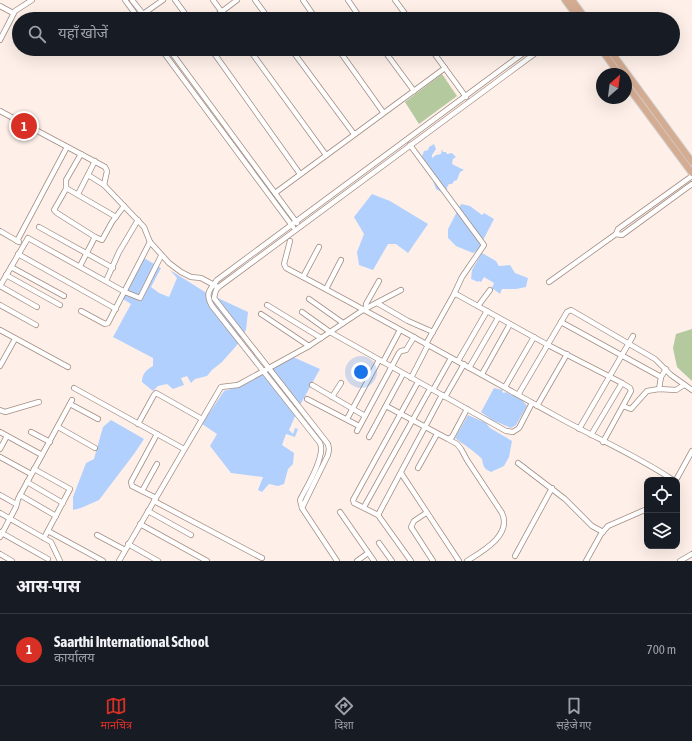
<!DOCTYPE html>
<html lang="hi">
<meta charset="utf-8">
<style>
body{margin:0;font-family:"Asap Condensed","Noto Sans Devanagari",sans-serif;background:#20242c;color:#f1f3f6}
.controls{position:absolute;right:12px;bottom:12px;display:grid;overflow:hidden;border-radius:8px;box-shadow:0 4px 16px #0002}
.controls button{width:36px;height:36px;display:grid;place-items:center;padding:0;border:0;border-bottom:1px solid #363941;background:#171b24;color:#f1f3f6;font:20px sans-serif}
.compass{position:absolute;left:596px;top:68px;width:36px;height:36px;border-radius:50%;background:#171b24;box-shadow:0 4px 16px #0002;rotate:28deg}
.you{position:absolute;left:361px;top:372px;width:14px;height:14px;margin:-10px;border:3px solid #fff;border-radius:50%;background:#1a73e8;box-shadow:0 0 0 6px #1a73e833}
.badge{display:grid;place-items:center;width:26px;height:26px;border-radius:50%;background:#d93025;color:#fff;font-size:13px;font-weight:700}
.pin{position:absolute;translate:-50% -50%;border:2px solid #fff;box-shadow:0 1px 4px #0006}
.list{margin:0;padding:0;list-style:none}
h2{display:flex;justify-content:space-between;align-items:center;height:52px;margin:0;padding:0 16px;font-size:17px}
h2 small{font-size:13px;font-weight:400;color:#9ea1a6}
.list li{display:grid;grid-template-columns:26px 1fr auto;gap:12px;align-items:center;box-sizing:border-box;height:72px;padding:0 16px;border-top:1px solid #363941}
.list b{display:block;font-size:15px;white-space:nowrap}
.list p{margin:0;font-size:13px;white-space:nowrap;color:#9ea1a6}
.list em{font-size:13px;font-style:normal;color:#9ea1a6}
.icon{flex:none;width:22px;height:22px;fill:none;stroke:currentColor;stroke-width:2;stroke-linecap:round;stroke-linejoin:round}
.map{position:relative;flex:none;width:692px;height:561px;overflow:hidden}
.search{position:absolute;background:#171b24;box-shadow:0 4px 16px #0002;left:12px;right:12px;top:12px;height:44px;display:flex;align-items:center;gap:10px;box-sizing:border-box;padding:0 14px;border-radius:22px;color:#9ea1a6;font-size:15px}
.sheet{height:124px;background:#171b24}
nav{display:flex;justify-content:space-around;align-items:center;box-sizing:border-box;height:56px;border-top:1px solid #363941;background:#171b24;font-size:11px;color:#9ea1a6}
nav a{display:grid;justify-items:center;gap:2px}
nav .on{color:#d93025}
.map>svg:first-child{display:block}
.green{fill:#b4c99d}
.water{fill:#b1d0fe}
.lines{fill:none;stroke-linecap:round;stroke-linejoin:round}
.minor-casing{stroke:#a38e83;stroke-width:6}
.major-casing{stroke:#d1d0cf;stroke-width:8}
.minor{stroke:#fff;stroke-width:4.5}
.major{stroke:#d4ac92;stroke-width:6}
</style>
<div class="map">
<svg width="692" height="561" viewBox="0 0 692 561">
<rect width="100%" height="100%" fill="#fef0e9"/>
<!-- green -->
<g class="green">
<polygon points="442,74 457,96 419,124 405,102"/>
<polygon points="692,329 692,381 677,367 673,348 676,334"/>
</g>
<!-- water -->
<g class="water">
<polygon points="434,144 436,149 432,155 432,158 436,155 441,154 442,149 443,152 446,152 447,154 452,153 456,157 453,159 452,164 464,170 460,172 457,180 454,181 452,184 449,184 447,187 447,191 443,193 436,189 431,175 422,156 424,151 428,150 429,147"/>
<polygon points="372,194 390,201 428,224 408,253 396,244 388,244 373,270 359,265 357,252 364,234 354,217"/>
<polygon points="461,204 470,206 482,215 484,213 494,219 478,250 473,253 456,246 448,238 448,229"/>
<polygon points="482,253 496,261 499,266 510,265 515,273 528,278 526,287 516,289 502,289 500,294 492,288 494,283 484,277 481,282 478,281 478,282 471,279 472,270"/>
<path d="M144,258l17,10 -10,19 8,6 10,4 8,-19 -7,-8 35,22 43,20 -2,18 -9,15 -15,17 -10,8 -5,6 -12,3 -4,4 -4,-7 -6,2 3,7 -11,4 -6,-5 -9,2 -5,5 -11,-9c0,-8 4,-12 11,-16v-8l-40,-21 18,-33 -8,-5z"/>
<polygon points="293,357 320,369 300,405 289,430 293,434 295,428 298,429 295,437 286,434 282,445 294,453 293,464 288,469 284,484 278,486 269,484 262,492 258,490 263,477 231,473 210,446 217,434 202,424 224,391 241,386"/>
<polygon points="494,388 503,390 502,392 504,393 506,392 522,400 527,406 516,425 511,428 492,420 481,412"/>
<path d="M468,415l18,8 4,5 22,13 -3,16 -5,9 -13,6c-7,-3 -8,-6 -9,-13 -9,-9 -18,-14 -27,-21z"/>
<polygon points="111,420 144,439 134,454 99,500 81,508 73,510 73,497 86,463 94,459 103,427"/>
</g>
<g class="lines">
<!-- minor casing -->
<g class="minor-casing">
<g id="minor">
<polyline points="125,0 139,19"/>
<polyline points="132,0 147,19"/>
<polyline points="175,0 189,19"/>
<polyline points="213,0 227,19"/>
<polyline points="255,0 269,19"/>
<polyline points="303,0 316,19"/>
<polyline points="348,0 361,19"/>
<polyline points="395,0 409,19"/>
<polyline points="0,6 13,13"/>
<polyline points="143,14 163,0"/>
<polyline points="212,19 237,0"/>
<polyline points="569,19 577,13"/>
<polyline points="0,40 15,11 32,0"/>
<polyline points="161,49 293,227"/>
<polyline points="169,49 297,223"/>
<polyline points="211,49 300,174"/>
<polyline points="249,49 326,155"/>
<polyline points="291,49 354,134"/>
<polyline points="338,49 383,112"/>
<polyline points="383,49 414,91"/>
<polyline points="431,49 466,97"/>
<polyline points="0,111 105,167 107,171 104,185"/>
<polyline points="410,145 484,245 462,277 454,294"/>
<polyline points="81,154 66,180 66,189 54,210 57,213 95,237"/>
<polyline points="88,175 104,185 144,227 150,242 169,263 181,272 191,277 201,278 216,286"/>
<polyline points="66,188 116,217"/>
<polyline points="275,193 445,68"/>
<polyline points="78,194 95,161"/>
<polyline points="39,227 113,268"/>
<polyline points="0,231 19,242"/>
<polyline points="616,234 622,235 692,184"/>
<polyline points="17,241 67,147"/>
<path d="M290,241l-6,23 2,4c91,48 180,98 270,148 39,22 80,39 117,64"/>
<polyline points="18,254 116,309"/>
<polyline points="80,266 95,237 102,240 112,222 124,206"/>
<polyline points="11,267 64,296"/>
<polyline points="6,275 60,305"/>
<polyline points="303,277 319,247"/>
<polyline points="106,281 119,252 138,220"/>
<polyline points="549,282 616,234 618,229 692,176"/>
<polyline points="0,286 28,238 125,292 140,298 161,256"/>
<polyline points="0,286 37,307"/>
<polyline points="326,289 341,260"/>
<polyline points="309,299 343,323"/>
<polyline points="377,303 408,321 433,332"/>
<polyline points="0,305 36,325"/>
<polyline points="267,305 321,338"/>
<polyline points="478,306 490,290"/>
<polyline points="366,309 366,304 379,281"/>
<polyline points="81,311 105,324 108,323 150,242"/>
<polyline points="302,312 330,332 506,431 513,432 519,428 532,403"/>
<polyline points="261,314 309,346"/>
<polyline points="561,322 661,377"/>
<polyline points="0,330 68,367"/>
<polyline points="426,344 453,296 456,294 548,345 622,383 630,388 631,391 603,442"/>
<polyline points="458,361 487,311"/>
<polyline points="383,362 400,330"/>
<polyline points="0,366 15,339"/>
<polyline points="469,368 498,318"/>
<polyline points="482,374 510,324"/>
<polyline points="411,378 428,345"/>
<polyline points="312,385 365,416"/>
<polyline points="505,387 534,337"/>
<polyline points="74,388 184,449"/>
<polyline points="659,389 661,377 666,369"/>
<polyline points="433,390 451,358"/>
<polyline points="518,395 567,312 571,310 655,359 671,375 692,390"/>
<polyline points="332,397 341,383"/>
<polyline points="445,397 464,364"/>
<polyline points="307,399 359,426"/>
<polyline points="70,404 98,419"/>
<polyline points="386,406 448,439 452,437 467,409"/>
<polyline points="537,406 567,354"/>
<polyline points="623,406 631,409 647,391 659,389 676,390 684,385"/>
<polyline points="0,410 5,412 39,402"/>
<polyline points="347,419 379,360"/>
<polyline points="138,424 154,395 156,393 202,419"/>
<polyline points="58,427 95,448"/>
<polyline points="579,429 633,336"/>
<polyline points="357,431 399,353 401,351 406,350 414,337"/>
<polyline points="0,432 42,455"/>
<polyline points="31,432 50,442"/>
<polyline points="591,435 622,383"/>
<polyline points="369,437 403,374"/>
<path d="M448,439l9,5 4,5 6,11 35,53c10,22 -19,38 -35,48"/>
<polyline points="0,449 7,436"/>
<polyline points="0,457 31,474"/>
<polyline points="518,463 565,499 592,526 603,532"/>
<polyline points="418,468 437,434"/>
<polyline points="34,469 70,489 44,538"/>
<polyline points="401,473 459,561"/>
<polyline points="676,480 692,451"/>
<polyline points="27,482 63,503"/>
<polyline points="142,491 157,464"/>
<polyline points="0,495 16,504"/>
<polyline points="20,495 56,516"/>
<polyline points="156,498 132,486 131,482 157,434"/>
<polyline points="154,501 262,558"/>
<polyline points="364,507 430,389"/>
<polyline points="302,508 328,455 329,449 328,444 214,298 216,290 220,286 541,49"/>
<polyline points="148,511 191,535"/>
<polyline points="340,512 374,561"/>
<polyline points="0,513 51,542 60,561"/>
<polyline points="426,513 414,521 411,527 433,561"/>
<polyline points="378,515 442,395"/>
<polyline points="140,524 207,561"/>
<polyline points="48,531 103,561"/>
<polyline points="0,532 48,559"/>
<polyline points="97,535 125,550"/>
<polyline points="0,537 16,507 18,499 72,400"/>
<polyline points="379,543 392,561"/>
<polyline points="128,544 158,561"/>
<polyline points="0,554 12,561"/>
<polyline points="515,556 552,488"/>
<polyline points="119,561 221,387 238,385 309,346 363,310 401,290"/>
<path d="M337,561l-35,-53 -2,-8c6,-12 26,-44 20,-57l-108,-137c-7,-12 -3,-16 5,-26l312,-231"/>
<polyline points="357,561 368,553"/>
<polyline points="411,561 378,515 354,503 353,500 418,382"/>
<polyline points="586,561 601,534 608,526 647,509"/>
<polyline points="680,561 692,554"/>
</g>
</g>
<!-- major casing -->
<g class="major-casing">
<g id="major">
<polyline points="565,0 579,19"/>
<polyline points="572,0 586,19"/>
<polyline points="601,49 619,74"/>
<polyline points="609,49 692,162"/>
<polyline points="626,84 692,173"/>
</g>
</g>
<!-- minor -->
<use href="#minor" class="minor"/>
<!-- major -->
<use href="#major" class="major"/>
</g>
</svg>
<div class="controls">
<button><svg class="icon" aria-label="locate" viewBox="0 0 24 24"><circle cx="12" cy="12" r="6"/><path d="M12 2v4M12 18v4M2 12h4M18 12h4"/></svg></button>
<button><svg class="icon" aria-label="layers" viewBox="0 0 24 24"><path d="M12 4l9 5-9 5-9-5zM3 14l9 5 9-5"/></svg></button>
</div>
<svg class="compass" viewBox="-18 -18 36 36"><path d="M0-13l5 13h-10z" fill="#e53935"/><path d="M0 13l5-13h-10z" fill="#9ea1a6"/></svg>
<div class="you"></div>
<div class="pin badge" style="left:24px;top:126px">1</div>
<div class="search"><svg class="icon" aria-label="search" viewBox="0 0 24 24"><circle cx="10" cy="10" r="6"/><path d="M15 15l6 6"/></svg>यहाँ खोजें</div>
</div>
<section class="sheet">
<h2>आस-पास<small></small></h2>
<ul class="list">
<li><span class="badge">1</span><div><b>Saarthi International School</b><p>कार्यालय</p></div><em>700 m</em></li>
</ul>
</section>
<nav>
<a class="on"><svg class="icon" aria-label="map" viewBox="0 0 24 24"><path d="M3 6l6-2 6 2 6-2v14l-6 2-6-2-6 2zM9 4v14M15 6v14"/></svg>मानचित्र</a>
<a><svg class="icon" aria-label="directions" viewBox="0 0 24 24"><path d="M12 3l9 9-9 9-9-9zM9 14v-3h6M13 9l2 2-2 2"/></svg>दिशा</a>
<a><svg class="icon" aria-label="saved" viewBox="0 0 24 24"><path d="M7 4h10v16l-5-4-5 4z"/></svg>सहेजे गए</a>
</nav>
